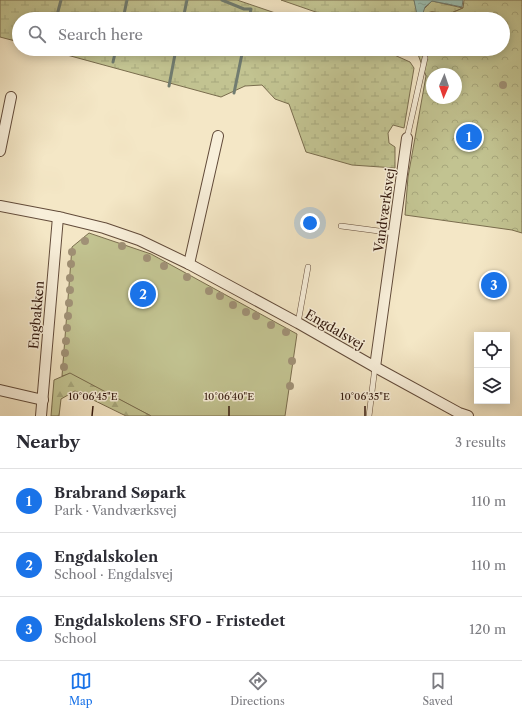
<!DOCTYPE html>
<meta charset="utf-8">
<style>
body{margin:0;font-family:"Libre Caslon Text",serif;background:#f7f7f7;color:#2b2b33}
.controls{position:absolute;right:12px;bottom:12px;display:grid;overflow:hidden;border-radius:0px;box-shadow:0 2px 10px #0003}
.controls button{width:36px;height:36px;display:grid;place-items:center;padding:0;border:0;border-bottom:1px solid #e1e1e2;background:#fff;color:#2b2b33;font:20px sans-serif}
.compass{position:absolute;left:426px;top:68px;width:36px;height:36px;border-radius:50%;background:#fff;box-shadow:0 2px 10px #0003;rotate:182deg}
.you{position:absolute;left:310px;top:223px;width:14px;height:14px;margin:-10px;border:3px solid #fff;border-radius:50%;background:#1a73e8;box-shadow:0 0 0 6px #1a73e833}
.badge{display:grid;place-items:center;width:26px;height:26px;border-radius:50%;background:#1a73e8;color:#fff;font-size:13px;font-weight:700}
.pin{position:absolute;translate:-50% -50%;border:2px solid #fff;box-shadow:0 1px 4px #0006}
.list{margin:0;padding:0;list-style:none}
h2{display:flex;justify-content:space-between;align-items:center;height:52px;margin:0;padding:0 16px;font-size:17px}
h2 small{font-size:13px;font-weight:400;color:#7c7c81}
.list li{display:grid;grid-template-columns:26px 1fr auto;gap:12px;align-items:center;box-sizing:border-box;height:64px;padding:0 16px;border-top:1px solid #e1e1e2}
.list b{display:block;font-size:15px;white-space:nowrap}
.list p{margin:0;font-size:13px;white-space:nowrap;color:#7c7c81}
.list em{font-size:13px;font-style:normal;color:#7c7c81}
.icon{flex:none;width:22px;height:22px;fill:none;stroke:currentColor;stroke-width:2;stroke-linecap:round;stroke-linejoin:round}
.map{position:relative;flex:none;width:522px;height:416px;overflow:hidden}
.search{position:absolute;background:#fff;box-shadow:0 2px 10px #0003;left:12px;right:12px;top:12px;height:44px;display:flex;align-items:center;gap:10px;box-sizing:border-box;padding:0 14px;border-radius:22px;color:#7c7c81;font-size:15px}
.sheet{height:244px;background:#fff}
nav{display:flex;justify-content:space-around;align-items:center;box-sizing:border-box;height:56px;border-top:1px solid #e1e1e2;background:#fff;font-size:11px;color:#7c7c81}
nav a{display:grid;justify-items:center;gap:2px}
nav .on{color:#1a73e8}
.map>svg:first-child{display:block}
.grass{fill:#c2c391;stroke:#7a6d4e}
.forest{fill:url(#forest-firs);stroke:#7a6d4e}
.wetland{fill:url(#wetland-marsh);stroke:#7a6d4e}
.park{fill:url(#park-crowns);stroke:#7a6d4e;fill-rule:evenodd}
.water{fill:url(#water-ripples);stroke:#717c70}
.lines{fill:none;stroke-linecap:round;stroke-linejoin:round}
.stream{stroke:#717c70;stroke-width:3}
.lane-casing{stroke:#624b3a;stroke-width:6}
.street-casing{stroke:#624b3a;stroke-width:12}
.lane{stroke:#f8efda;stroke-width:5}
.street{stroke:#f8efda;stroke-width:10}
.tree{fill:#a09176}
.ticks{fill:none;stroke:#31170c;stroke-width:1.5}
.labels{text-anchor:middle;stroke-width:3;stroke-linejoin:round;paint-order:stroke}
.street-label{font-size:13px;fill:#31170c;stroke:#f8efda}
.ticks-label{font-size:10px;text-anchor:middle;fill:#31170c;stroke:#f8efda;stroke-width:3;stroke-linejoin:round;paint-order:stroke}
</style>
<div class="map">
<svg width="522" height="416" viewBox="0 0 522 416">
<defs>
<pattern id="forest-firs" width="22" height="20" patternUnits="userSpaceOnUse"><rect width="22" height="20" fill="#c2c391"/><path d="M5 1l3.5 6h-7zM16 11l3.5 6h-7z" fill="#a7a77c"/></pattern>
<pattern id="wetland-marsh" width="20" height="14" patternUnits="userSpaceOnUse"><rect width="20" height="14" fill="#c2c391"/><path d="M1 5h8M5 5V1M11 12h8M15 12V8" fill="none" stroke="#a7a77c"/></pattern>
<pattern id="park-crowns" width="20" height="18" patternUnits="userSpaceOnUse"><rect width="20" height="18" fill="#c2c391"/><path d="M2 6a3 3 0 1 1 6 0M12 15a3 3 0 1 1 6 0" fill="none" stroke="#a7a77c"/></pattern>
<pattern id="water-ripples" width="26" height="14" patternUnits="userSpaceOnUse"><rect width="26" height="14" fill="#9cc0b3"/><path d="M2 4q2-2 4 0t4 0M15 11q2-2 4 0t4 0" fill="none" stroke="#87a499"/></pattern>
</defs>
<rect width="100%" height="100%" fill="#f4e7c6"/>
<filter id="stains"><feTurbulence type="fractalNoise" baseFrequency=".005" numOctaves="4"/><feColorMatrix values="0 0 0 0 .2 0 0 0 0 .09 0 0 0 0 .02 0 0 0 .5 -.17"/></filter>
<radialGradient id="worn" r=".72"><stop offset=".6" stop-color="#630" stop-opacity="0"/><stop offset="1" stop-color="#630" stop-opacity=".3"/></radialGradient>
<!-- grass -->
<polygon class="grass" points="89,233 151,254 297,334 285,416 151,416 70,374 62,376 72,247"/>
<!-- forest -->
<polygon class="forest" points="70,373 151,416 126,416 75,391 61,399 59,416 51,416 54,380"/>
<!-- wetland -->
<g class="wetland">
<polygon points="0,0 237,0 293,19 19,19 19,42 0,37"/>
<polygon points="281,0 414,0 418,15 432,1 463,8 449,14 432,12 426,13 424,19 336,19"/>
<polygon points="45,49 381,49 410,62 414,68 404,128 393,125 388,133 389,143 395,147 395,168 352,165 306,152 289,104 275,99 262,85 245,86 221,97"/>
</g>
<!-- park -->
<path class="park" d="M464,0h58v233l-10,-3 -107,-15 3,-38 18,-101 -10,-27h87v-30h-79l2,-6 6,-1 17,2 14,-6zM432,74h24v24h-24z"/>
<!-- water -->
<polygon class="water" points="414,0 463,0 462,7 432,1 425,7 423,13 417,15"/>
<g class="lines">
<!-- stream -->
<g class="stream">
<polyline points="222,0 244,9 251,9 249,19"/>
<polyline points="56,19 61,0"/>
<polyline points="123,19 127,0"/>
<polyline points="183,19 187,0"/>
<polyline points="49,52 50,49"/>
<polyline points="113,62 116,49"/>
<polyline points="169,86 176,49"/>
<polyline points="234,93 243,49"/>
</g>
<!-- lane casing -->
<g class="lane-casing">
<g id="lane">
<polyline points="407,138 425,58"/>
<polyline points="341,226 394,233"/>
<polyline points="298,323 308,267"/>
<polyline points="369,416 375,367"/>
</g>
</g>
<!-- street casing -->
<g class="street-casing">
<g id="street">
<polyline points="0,151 11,97"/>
<polyline points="0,206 63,218 104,228 139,240 189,264 298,323 375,367 459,413 468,416"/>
<polyline points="189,264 218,136"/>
<polyline points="375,367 407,138"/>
<polyline points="0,390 43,400"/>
<polyline points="41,416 58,217"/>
</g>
</g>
<!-- lane -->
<use href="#lane" class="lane"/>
<!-- street -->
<use href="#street" class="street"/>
</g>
<!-- trees -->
<g class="tree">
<circle cx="503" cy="85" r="4"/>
<circle cx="85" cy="241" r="4"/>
<circle cx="122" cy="246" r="4"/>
<circle cx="72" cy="252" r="4"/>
<circle cx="147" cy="258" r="4"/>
<circle cx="71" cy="264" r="4"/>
<circle cx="164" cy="266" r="4"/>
<circle cx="187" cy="277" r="4"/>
<circle cx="70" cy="278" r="4"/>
<circle cx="70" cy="290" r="4"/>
<circle cx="209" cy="291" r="4"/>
<circle cx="220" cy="296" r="4"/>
<circle cx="69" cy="303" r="4"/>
<circle cx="233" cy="305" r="4"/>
<circle cx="246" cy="312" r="4"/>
<circle cx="68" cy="316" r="4"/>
<circle cx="256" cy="316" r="4"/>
<circle cx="271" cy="325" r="4"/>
<circle cx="67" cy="328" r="4"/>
<circle cx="286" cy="332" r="4"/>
<circle cx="66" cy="341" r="4"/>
<circle cx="65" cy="353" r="4"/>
<circle cx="292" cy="361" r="4"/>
<circle cx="64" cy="367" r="4"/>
<circle cx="290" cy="386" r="4"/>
</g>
<!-- ticks -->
<path class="ticks" d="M92,416l1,-10M229,416v-10M365,416v-10"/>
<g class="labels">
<!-- street labels -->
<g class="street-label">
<text transform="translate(384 210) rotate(-82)" y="5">Vandværksvej</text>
<text transform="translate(36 315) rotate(-85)" y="5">Engbakken</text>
<text transform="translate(335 329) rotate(30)" y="5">Engdalsvej</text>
</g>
</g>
<g class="ticks-label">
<text x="93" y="400">10°06'45"E</text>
<text x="229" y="400">10°06'40"E</text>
<text x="365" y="400">10°06'35"E</text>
</g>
<rect width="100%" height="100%" filter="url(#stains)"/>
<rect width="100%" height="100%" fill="url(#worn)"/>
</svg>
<div class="controls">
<button><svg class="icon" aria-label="locate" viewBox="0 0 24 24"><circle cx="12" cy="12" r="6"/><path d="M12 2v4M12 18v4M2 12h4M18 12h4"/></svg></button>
<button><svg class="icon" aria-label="layers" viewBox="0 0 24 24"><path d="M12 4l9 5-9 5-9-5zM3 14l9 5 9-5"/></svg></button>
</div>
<svg class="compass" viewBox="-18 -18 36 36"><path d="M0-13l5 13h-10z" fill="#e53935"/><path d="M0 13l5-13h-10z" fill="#7c7c81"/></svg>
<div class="you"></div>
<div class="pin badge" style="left:469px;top:137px">1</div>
<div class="pin badge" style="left:143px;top:294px">2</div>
<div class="pin badge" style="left:494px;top:285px">3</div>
<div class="search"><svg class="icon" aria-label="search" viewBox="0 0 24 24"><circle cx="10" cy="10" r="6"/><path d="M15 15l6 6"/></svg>Search here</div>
</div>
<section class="sheet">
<h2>Nearby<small>3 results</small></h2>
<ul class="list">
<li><span class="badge">1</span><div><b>Brabrand Søpark</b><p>Park · Vandværksvej</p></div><em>110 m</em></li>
<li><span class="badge">2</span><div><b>Engdalskolen</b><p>School · Engdalsvej</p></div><em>110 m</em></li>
<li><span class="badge">3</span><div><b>Engdalskolens SFO - Fristedet</b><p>School</p></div><em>120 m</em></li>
</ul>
</section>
<nav>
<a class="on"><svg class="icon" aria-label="map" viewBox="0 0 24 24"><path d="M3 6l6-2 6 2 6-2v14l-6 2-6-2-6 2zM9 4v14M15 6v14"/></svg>Map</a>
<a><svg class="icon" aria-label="directions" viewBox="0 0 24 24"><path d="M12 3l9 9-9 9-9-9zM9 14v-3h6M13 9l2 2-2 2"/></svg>Directions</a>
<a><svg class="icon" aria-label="saved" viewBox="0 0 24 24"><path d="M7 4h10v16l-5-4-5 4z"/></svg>Saved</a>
</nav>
